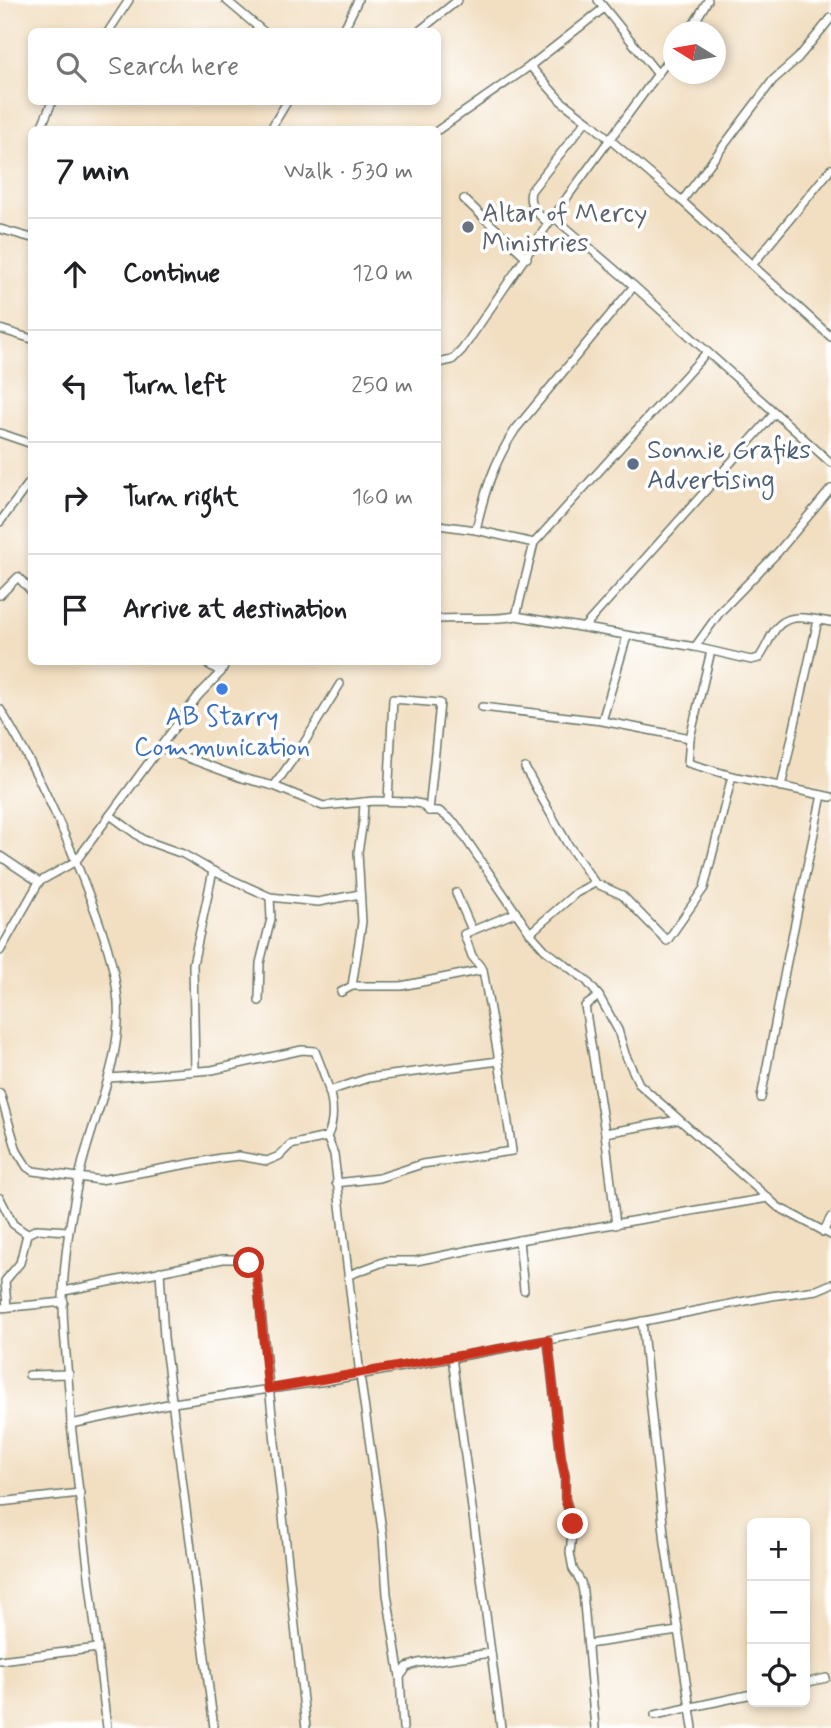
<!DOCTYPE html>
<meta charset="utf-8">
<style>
body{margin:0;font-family:Mynerve,sans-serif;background:#f2f2f2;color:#202124}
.controls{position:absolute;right:21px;bottom:21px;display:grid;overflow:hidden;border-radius:10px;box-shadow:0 4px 10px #0003}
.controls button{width:63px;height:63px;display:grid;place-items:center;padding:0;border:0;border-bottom:2px solid #e0e0e0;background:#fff;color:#202124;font:35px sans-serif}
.compass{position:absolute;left:663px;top:21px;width:63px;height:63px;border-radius:50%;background:#fff;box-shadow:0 4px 10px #0003;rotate:281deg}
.stop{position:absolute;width:21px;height:21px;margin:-16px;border:5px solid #c8321e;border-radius:50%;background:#fff}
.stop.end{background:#c8321e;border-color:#fff;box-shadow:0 2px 7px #0008}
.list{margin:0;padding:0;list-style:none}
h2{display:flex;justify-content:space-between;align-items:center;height:91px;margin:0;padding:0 28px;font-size:30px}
h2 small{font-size:23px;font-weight:400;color:#757577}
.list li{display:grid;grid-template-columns:46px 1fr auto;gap:21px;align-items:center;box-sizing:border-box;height:112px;padding:0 28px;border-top:2px solid #e0e0e0}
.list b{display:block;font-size:26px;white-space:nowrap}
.list em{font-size:23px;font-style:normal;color:#757577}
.icon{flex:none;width:38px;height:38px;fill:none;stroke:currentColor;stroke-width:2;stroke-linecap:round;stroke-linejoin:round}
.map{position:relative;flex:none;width:831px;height:1728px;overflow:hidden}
.search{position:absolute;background:#fff;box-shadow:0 4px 10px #0003;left:28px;top:28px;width:413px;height:77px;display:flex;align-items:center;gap:18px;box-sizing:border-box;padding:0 24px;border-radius:10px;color:#757577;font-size:26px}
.panel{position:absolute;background:#fff;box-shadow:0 4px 10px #0003;left:28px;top:126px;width:413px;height:539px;border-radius:10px}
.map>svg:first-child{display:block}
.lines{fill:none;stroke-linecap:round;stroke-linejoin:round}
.minor-casing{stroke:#697666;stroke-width:10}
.minor{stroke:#fff;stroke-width:7}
.route{stroke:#c8321e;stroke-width:9}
.worship-dot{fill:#6b7280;stroke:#fff;stroke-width:2.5}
.service-dot{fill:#5c6f8a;stroke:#fff;stroke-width:2.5}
.shop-dot{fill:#3f7fe0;stroke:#fff;stroke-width:2.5}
.labels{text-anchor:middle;stroke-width:7;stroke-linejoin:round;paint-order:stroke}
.worship-label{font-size:26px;fill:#5b616d;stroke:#fff;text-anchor:start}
.service-label{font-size:26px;fill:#4e5e75;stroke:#fff;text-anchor:start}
.shop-label{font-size:26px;fill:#366cbe;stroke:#fff}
</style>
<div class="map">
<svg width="831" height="1728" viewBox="0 0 831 1728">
<rect width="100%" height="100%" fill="#fff"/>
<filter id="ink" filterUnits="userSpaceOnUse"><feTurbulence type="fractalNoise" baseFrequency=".0143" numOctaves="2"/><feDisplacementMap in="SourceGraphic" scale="14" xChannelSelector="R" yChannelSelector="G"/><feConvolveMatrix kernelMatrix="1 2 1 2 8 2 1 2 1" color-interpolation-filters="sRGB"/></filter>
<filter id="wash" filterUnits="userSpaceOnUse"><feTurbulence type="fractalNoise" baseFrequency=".00686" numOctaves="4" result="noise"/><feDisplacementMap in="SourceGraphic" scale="28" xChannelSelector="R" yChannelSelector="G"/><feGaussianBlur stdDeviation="1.57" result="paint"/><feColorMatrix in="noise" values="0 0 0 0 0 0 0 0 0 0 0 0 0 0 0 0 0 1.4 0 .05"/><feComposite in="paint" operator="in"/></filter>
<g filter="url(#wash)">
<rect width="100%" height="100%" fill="#f2dfc2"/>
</g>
<g filter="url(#ink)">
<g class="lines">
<!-- minor casing -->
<g class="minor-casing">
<g id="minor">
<polyline points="226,0 264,32"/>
<polyline points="598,0 657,73"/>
<polyline points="108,32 129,0"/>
<polyline points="340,32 346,25 358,0"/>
<polyline points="418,32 458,0"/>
<polyline points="689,32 708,0"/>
<polyline points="530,66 561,101 594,126 682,201 831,337"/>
<polyline points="40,130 52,102"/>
<polyline points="270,130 287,102"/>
<polyline points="438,130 530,66 604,8"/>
<polyline points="464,199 527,258"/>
<polyline points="682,201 773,80 798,58 831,18"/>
<polyline points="555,218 634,286 831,463"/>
<path d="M548,223c-10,-9 -21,-17 -17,-32l55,-70"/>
<polyline points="0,229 32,238"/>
<polyline points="753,264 831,169"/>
<polyline points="0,329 32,339"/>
<path d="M438,363l14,-3 10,-10c28,-41 56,-82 84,-123 7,-10 15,-20 22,-31l106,-144"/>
<polyline points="0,433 32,444"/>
<polyline points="0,522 32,479"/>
<polyline points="438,525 476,530 534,543"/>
<path d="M476,530c8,-37 18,-68 39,-100l119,-144"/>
<polyline points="0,595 18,577 32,592"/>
<polyline points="516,616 534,543 707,352"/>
<path d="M438,619c25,-2 54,2 78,-3l179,31 56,13 8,-2c6,-8 9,-17 14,-25 13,-23 37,-14 58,-11"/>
<polyline points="584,627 774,414"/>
<polyline points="695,647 720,612 778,552 831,489"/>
<polyline points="711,651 690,738 688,763 732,776 831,797"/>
<polyline points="204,662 221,672"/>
<polyline points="482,707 602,721 690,738"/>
<path d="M0,709c35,57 63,118 87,181 14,36 28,73 31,112 4,64 -28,119 -40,180 -10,47 -18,98 -14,147 2,31 6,63 7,95l36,304"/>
<polyline points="602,721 627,636"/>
<polyline points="161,748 242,778 274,786 323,806 374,801 411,802 421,804 429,811 439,811 455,823 530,933 545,950 586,980 599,996 618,1030 625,1054 639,1084 778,1207 831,1235"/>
<polyline points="525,768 567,843 595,883"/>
<polyline points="274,786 301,748 340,684"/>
<polyline points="781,787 818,620"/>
<polyline points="388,801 393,699 440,703 429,811"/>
<polyline points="110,815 144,840 183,854 213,871 270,897 318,902 360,894"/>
<polyline points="0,856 39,882"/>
<polyline points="456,893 472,930"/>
<polyline points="530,933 576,893 595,883 622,895 667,941 704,888 732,776"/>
<polyline points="0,951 39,882 76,861 198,696 221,672 226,662"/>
<polyline points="352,986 401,986 483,970"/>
<polyline points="341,992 352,986 362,922 358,852 363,822 364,802"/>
<polyline points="599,996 585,1006 605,1133 616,1225"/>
<polyline points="259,1001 260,963 271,919 270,897"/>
<polyline points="195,1070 193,964 213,871"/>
<path d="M110,1078l102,-8 90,-20 13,1c10,26 26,59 12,86l7,17 26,221 23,162 4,57 13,83 3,51"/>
<polyline points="329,1091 368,1078 499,1061"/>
<polyline points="0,1093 17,1151 27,1167 33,1171 100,1180 221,1158 239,1156 267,1161 279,1156 290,1145 327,1137"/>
<polyline points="761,1098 786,966 822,795"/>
<polyline points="605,1133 678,1120"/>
<polyline points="336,1183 379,1178 422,1164 512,1151 499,1061 483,970 472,956 464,934 515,913"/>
<polyline points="0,1198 13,1224 27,1234"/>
<polyline points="823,1232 831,1217"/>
<polyline points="519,1240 768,1198"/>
<polyline points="160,1271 164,1338 214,1728"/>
<polyline points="349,1275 386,1261 416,1261 519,1240 524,1290"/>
<polyline points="64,1291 223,1259 238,1259 249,1263 253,1261 257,1276 306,1728"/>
<polyline points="7,1307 5,1281 20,1263 27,1234 37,1229 68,1231"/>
<polyline points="0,1308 64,1302"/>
<polyline points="642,1321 665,1543 693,1728"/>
<polyline points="548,1340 561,1457 565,1476 565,1498 573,1524 570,1553 573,1569 581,1582 583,1592 595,1728"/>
<polyline points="452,1357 501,1728"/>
<polyline points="29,1375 69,1374"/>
<polyline points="71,1424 173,1403 326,1381 548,1340 771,1296 817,1290 831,1284"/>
<polyline points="0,1502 80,1493"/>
<polyline points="588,1644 678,1631"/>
<polyline points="0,1660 98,1648"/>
<polyline points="400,1677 407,1667 418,1663 491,1653"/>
<polyline points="805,1683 826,1678"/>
<polyline points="655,1715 752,1694"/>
</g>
</g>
<!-- minor -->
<use href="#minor" class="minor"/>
</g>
</g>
<g class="lines" filter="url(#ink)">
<!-- route -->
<polyline class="route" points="249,1263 253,1261 257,1276 268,1389 548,1340 561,1457 565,1476 565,1499 573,1524"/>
</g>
<!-- markers -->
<circle class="worship-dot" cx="468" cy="227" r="7"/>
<circle class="service-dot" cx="633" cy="464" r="7"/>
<circle class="shop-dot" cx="222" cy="689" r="7"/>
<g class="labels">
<!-- worship labels -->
<g class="worship-label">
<text x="482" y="221">Altar of Mercy<tspan x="482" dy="30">Ministries</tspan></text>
</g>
<!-- service labels -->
<g class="service-label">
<text x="647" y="458">Sonnie Grafiks<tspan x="647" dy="30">Advertising</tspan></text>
</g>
<!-- shop labels -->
<g class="shop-label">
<text x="222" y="725">AB Starry<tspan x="222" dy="30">Communication</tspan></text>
</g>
</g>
</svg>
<div class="controls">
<button>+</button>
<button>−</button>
<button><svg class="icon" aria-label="locate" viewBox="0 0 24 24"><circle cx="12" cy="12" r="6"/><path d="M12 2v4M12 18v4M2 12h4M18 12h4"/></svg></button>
</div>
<svg class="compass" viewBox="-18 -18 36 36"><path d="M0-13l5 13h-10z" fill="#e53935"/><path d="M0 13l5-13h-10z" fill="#757577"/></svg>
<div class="stop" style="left:249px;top:1263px"></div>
<div class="stop end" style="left:573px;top:1524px"></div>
<div class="search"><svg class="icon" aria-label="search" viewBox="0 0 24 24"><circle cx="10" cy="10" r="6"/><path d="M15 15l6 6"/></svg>Search here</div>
<section class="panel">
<h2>7 min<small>Walk · 530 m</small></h2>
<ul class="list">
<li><svg class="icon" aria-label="ahead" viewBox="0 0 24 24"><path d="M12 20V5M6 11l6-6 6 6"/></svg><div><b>Continue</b></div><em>120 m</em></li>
<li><svg class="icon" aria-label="left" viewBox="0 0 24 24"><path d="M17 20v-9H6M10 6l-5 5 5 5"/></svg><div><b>Turn left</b></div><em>250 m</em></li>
<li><svg class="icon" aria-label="right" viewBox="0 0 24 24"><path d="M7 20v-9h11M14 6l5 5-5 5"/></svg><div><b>Turn right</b></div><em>160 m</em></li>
<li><svg class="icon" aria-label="arrive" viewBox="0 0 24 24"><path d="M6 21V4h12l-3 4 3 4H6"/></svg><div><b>Arrive at destination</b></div></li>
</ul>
</section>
</div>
